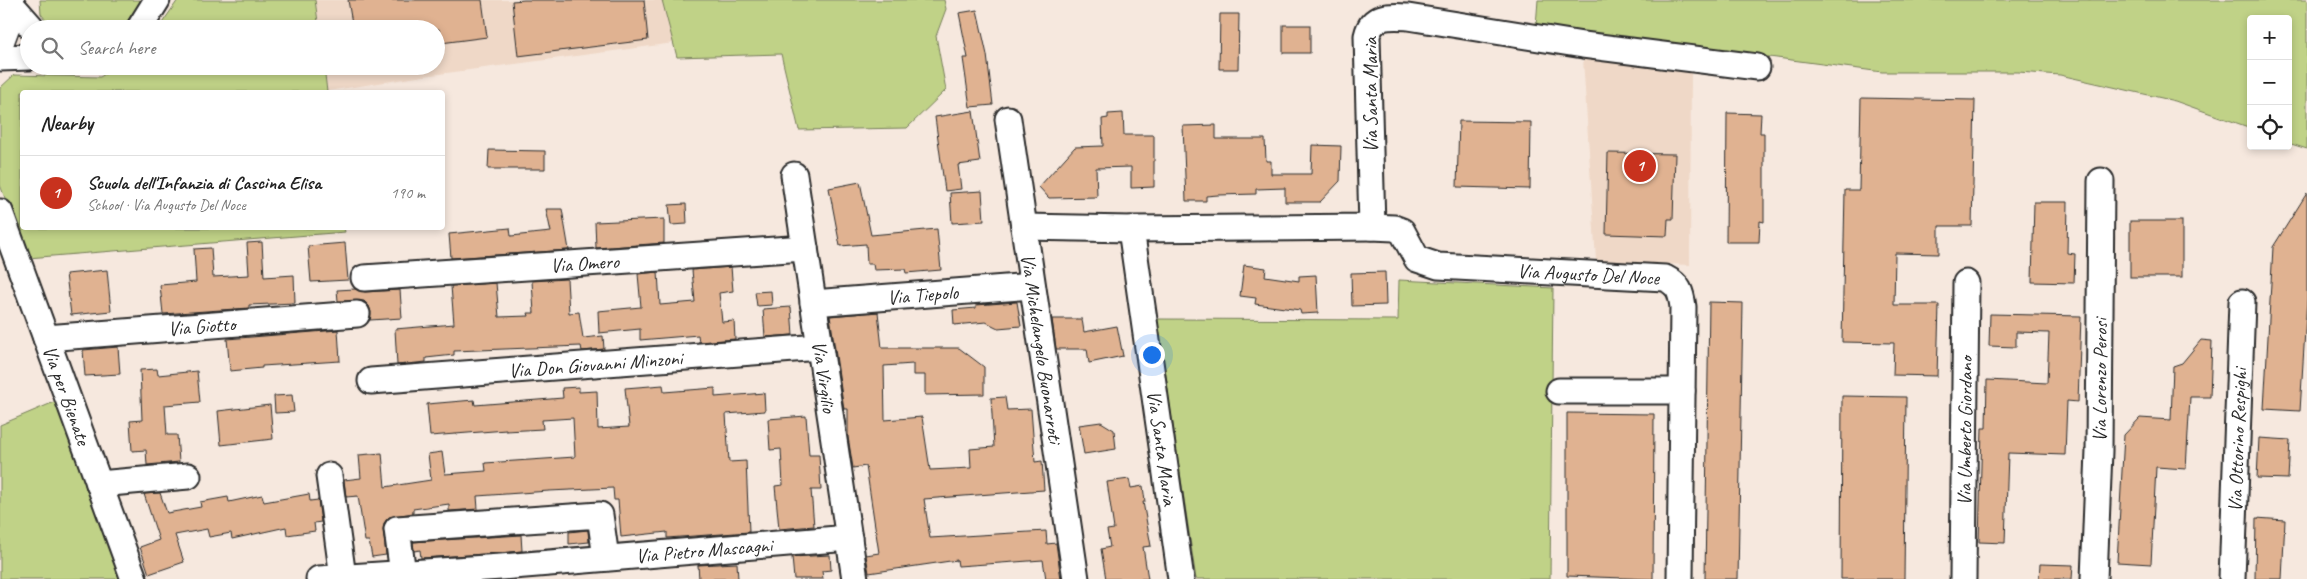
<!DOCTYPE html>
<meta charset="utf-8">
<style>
body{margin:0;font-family:Caveat,sans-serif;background:#f2f2f2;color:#222}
.controls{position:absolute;right:15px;top:15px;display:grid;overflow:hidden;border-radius:5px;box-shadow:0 2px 8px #0003}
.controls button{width:45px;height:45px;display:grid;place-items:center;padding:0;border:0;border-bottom:1px solid #e0e0e0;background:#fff;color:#222;font:25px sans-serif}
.you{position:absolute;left:1151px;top:354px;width:18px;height:18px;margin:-12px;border:4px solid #fff;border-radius:50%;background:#1a73e8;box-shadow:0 0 0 8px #1a73e833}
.badge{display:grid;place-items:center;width:32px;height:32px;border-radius:50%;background:#c8321e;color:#fff;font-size:16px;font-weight:700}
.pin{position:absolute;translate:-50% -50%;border:2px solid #fff;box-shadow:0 1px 5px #0006}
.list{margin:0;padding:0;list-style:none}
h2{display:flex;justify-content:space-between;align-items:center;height:65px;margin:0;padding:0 20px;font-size:21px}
h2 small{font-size:16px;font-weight:400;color:#767676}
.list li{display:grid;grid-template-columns:32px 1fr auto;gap:15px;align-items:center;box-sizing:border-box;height:75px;padding:0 20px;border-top:1px solid #e0e0e0}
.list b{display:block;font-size:19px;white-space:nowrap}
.list p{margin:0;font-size:16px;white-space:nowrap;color:#767676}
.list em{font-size:16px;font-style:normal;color:#767676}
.icon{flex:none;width:28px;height:28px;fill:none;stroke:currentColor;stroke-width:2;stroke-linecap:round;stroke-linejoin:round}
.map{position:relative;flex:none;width:2307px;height:579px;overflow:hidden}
.search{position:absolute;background:#fff;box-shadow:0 2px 8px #0003;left:20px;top:20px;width:425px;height:55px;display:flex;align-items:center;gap:12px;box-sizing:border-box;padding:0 18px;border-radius:28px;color:#767676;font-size:19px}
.panel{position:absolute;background:#fff;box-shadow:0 2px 8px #0003;left:20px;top:90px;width:425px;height:140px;border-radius:5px}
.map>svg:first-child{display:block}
.built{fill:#efd8c7}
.green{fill:#c0d287;stroke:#767e59}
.building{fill:#e0b291;stroke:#2b2b2b}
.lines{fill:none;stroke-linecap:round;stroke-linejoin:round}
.minor-casing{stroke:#2b2b2b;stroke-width:29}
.major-casing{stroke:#2b2b2b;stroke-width:31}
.minor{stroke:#fff;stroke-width:25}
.major{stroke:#fff;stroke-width:28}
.labels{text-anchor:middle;stroke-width:4;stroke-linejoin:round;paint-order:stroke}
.street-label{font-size:20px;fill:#2b2b2b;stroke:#fff}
</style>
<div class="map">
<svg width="2307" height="579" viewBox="0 0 2307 579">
<rect width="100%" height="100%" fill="#f6e8de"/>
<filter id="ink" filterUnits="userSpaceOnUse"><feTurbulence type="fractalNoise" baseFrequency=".02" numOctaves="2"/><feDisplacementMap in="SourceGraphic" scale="10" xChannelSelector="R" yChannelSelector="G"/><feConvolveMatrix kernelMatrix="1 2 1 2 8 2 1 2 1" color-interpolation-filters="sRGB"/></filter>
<g filter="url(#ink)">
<!-- built -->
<g class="built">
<polygon points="315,0 662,0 674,43 424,76 327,91 324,66 436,66 436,29 319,29"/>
<polygon points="1583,59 1691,71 1690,265 1596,261"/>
</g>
<!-- green -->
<g class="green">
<polygon points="40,0 142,0 122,29 53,29 41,14"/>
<polygon points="178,0 315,0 319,29 158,29"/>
<polygon points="662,0 944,0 946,9 936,36 946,90 907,128 799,130 781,54 677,57"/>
<polygon points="1538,0 2307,0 2307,149 2288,143 2288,19 2251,19 2251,128 2175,101 2060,75 2018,72 1882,72 1536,26"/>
<polygon points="119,66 324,66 327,92 22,92 22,228 344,228 345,232 28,258 0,185 0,88 14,75 100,77"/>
<polygon points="1399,280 1553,288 1550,579 1196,579 1157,319 1398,320"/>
<polygon points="59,400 123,579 0,579 0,425"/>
</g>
<!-- building -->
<g class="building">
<polygon points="348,0 482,0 487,37 441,43 439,29 353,29"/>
<polygon points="524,0 644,0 648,40 518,56 512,1"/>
<polygon points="977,10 987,55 993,105 970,107 963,58 968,58 959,13"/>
<polygon points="1220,14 1239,14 1238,69 1219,69"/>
<rect x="1283" y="25" width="27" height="28"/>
<polygon points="1861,98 1975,100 1972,226 1939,226 1939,254 1895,253 1894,305 1939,305 1937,376 1893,375 1894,343 1842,342 1845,190 1859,190"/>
<polygon points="973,111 980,162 958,165 961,189 945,191 935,117"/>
<polygon points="1123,113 1124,135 1154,135 1154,187 1131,188 1131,167 1096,168 1097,197 1049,198 1039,187 1075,147 1103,146 1102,119 1108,118 1108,114"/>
<polygon points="1727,113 1761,114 1760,133 1764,133 1764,222 1760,221 1759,242 1726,242"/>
<polygon points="1459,121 1531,122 1530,189 1457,187"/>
<polygon points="1216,125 1216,139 1265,139 1266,161 1271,161 1271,174 1311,174 1312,145 1341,146 1340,181 1320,202 1285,202 1285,188 1256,189 1256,194 1218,195 1206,196 1206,201 1186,201 1183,126"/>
<polygon points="489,150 545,151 545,169 488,169"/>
<polygon points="1608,153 1675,154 1673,219 1668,219 1667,236 1606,234"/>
<polygon points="860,182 871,235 937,229 941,270 906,273 905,269 874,270 873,264 867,264 866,244 840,246 829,188"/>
<polygon points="982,191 984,221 952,223 950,193"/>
<polygon points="2307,193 2307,298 2300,411 2264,409 2273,247"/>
<polygon points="2034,202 2068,202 2067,253 2075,254 2074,283 2032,282"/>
<polygon points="686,204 687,224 671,225 669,205"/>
<polygon points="546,209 562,209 569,250 451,258 449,234 510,228 511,236 551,232"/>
<polygon points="664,219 664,243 596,248 595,222"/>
<rect x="2130" y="221" width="52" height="56"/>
<polygon points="262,242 264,277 294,275 295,303 249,305 249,308 163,314 160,285 196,282 194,249 211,248 213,277 249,275 247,243"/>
<polygon points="345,243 348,280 311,282 308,246"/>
<polygon points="1244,265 1266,268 1265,276 1299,281 1299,276 1316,275 1318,313 1301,314 1300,310 1255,304 1256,298 1240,296"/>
<polygon points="731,267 733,291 719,293 722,322 734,321 735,339 699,342 698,335 640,340 640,329 599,333 598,311 641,307 638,274 658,272 660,305 695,302 692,270"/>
<polygon points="107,270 111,311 71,315 66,274"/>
<polygon points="1385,272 1386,305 1352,306 1351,273"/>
<polygon points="567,279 569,313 579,312 583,338 603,336 604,349 582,351 581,346 454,351 454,355 426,358 426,362 397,365 395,329 454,324 451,286 496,283 499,317 529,316 528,313 534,313 532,281"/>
<polygon points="355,289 365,292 400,290 402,318 370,320 371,312 369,306 364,301 338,301 337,290"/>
<polygon points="771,291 772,305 757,306 755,292"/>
<polygon points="1017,302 1021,326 998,328 986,322 954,325 953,310 976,308 976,305"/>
<polygon points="1709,302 1743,303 1738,579 1705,579"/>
<polygon points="791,307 793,335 765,337 763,309"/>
<polygon points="878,312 882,348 959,348 984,367 984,394 925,395 925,375 913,375 913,364 884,366 885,420 922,417 930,470 971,468 970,449 994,447 991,398 1005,397 1007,410 1031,409 1035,462 1042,461 1044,490 924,499 930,538 1046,531 1047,544 1056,543 1061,579 1046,579 1043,560 958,566 957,560 869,573 866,555 879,553 866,466 853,468 848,437 848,409 844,409 830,316"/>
<polygon points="1990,314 2081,316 2078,402 2067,401 2065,455 2008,453 2005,543 1979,542 1982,428 1986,428 1987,380 2047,383 2049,333 2016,332 2016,347 1989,346"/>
<polygon points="1052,319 1082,319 1084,332 1117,326 1123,356 1089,363 1087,349 1056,349"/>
<polygon points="338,330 340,361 262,366 262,368 230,371 227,339"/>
<polygon points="2201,340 2212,341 2210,397 2190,397 2186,469 2156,467 2151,564 2117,562 2124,435 2140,418 2171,420 2173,366 2182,363"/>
<polygon points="118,347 120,374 85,376 83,350"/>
<polygon points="157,369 158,375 197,371 200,402 165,405 167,435 177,435 179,462 147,465 146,450 132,451 130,421 142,420 140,370"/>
<polygon points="663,385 664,392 715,388 715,397 764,393 765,411 726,414 729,462 746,461 749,532 667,538 667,532 621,537 618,500 614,500 613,488 549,491 477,496 478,509 449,511 449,504 413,509 413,513 389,517 384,523 383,530 386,555 372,557 369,541 365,541 358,496 346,497 344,480 361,478 359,455 382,453 385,487 431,480 428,454 442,452 445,474 486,471 485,463 575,457 573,418 542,420 543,429 506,431 506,430 430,436 427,404 474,400 475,405 563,398 562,388 579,387 579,392 597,391 598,429 629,427 625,388"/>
<polygon points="292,395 294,412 275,413 274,396"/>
<polygon points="1842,396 1906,397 1904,579 1841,579"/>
<polygon points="270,405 273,439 221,445 218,411"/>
<polygon points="1567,413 1654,414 1653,579 1567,576"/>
<polygon points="806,416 809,455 819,455 821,490 811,490 814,526 779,529 775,486 783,485 781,449 770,450 768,419"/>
<polygon points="1101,422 1114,430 1116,449 1084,454 1079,425"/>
<polygon points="2259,438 2290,440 2288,479 2257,478"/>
<polygon points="1129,479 1131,488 1143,486 1145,502 1143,502 1151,546 1143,547 1148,579 1106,579 1101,549 1110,547 1107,530 1114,529 1107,482"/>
<polygon points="160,493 167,513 201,507 200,502 228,497 229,502 262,495 264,502 309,494 310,501 318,500 321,522 314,523 315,531 287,535 286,527 232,539 231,533 209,537 207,529 175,535 184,562 149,574 140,547 159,540 144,494"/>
<polygon points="2256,518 2285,520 2282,579 2255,579"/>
<polygon points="588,530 589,542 569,544 569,532"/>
<polygon points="521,535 522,551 500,553 421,558 420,550 414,551 413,542"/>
<polygon points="830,555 831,570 822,571 823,579 794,579 792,557"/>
<polygon points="737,563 738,579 699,579 698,565"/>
<polygon points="2040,564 2073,565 2072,579 2039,579"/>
</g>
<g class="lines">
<!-- minor casing -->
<g class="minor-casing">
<g id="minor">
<polyline points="10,3 33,29"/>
<polyline points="139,29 157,0"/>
<polyline points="0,58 29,57"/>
<path id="s1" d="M1008,119l68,460"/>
<path id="s2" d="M794,175l61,404"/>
<path id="s3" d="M0,212l134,367"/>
<path d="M1024,227l107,2 241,-2 -5,-191c5,-22 23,-20 41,-19l175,28 174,22"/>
<path id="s4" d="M1372,227l22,1 8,3 15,28 21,7 227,12c14,7 16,14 18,29l-3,272"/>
<path id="s5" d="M1131,229l50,350"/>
<path id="s6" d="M364,278l441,-30"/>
<path id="s7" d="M813,303l219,-17"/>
<path id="s8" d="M46,338l311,-24"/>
<path id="s9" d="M371,381l449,-34"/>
<polyline points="1559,391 1682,391"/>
<polyline points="329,476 343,577"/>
<polyline points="99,484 188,476"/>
<polyline points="403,574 397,529 600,515 606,558"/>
<path id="s10" d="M319,579l182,-12 348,-29"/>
<path id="s11" d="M1963,579l3,-296"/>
<path id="s12" d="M2094,579l5,-128 2,-270"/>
<path id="s13" d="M2232,579l10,-277"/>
</g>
</g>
<!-- major casing -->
<g class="major-casing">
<polyline id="major" points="0,41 7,22 10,0"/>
</g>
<!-- minor -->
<use href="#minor" class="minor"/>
<!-- major -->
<use href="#major" class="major"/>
</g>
</g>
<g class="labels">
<!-- street labels -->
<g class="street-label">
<text transform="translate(1370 95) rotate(-90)" y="7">Via Santa Maria</text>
<text dy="7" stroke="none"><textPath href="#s6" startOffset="221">Via Omero</textPath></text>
<text dy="7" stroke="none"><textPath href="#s4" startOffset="235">Via Augusto Del Noce</textPath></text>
<text dy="7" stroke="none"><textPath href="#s7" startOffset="110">Via Tiepolo</textPath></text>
<text dy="7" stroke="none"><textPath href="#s8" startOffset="156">Via Giotto</textPath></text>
<text dy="7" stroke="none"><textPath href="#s1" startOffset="232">Via Michelangelo Buonarroti</textPath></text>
<text dy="7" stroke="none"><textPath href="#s9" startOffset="225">Via Don Giovanni Minzoni</textPath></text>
<text dy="7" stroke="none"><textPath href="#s2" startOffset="204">Via Virgilio</textPath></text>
<text dy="7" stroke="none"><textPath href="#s12" startOffset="199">Via Lorenzo Perosi</textPath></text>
<text dy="7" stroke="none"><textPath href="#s3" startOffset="195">Via per Bienate</textPath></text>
<text dy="7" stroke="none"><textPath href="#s11" startOffset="148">Via Umberto Giordano</textPath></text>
<text dy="7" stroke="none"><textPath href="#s13" startOffset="139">Via Ottorino Respighi</textPath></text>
<text dy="7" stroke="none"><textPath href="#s5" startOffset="221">Via Santa Maria</textPath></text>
<text dy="7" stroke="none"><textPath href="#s10" startOffset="386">Via Pietro Mascagni</textPath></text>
</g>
</g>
</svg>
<div class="controls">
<button>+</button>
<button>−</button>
<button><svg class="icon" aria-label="locate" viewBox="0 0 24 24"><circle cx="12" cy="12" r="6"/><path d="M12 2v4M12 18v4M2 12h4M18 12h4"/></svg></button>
</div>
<div class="you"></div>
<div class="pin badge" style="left:1640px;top:166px">1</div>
<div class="search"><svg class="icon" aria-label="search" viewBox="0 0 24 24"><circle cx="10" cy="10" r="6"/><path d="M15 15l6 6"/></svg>Search here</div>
<section class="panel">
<h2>Nearby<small></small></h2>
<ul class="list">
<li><span class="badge">1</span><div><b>Scuola dell'Infanzia di Cascina Elisa</b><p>School · Via Augusto Del Noce</p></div><em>190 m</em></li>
</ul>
</section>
</div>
